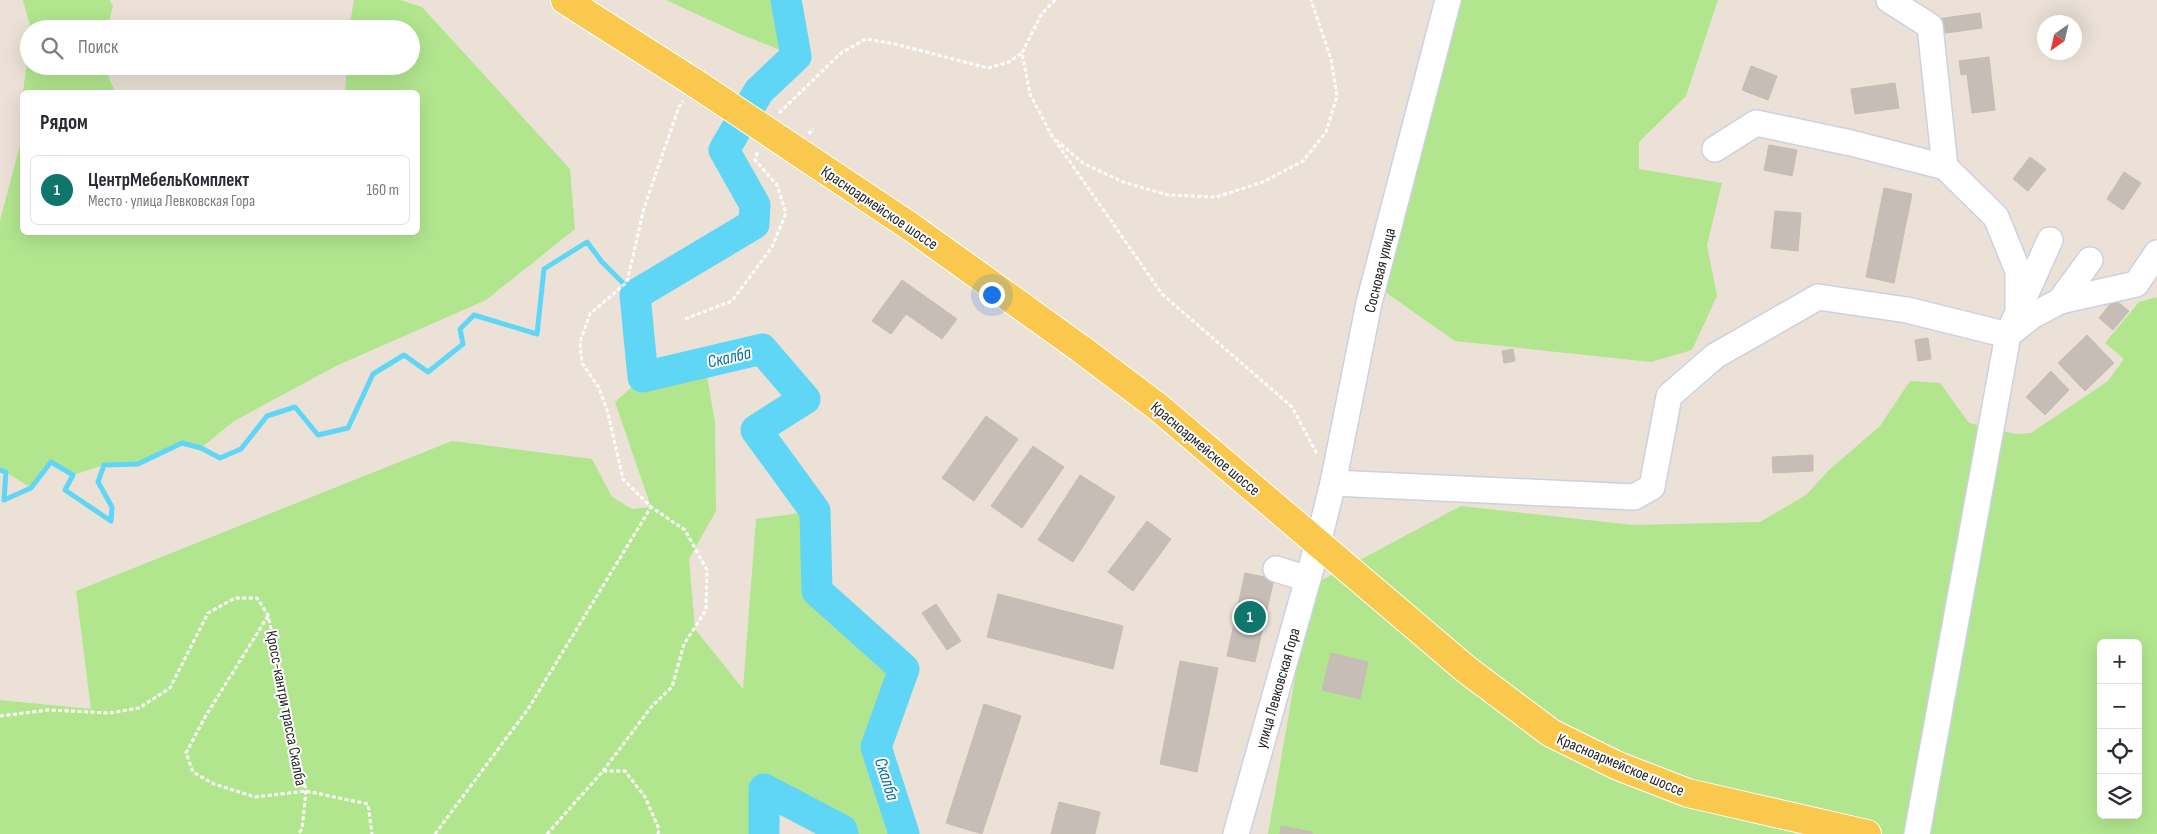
<!DOCTYPE html>
<html lang="ru">
<meta charset="utf-8">
<style>
body{margin:0;font-family:"Sofia Sans Condensed",sans-serif;background:#f2f2f3;color:#2b2b33}
.controls{position:absolute;right:15px;bottom:15px;display:grid;overflow:hidden;border-radius:8px;box-shadow:0 5px 20px #0002}
.controls button{width:45px;height:45px;display:grid;place-items:center;padding:0;border:0;border-bottom:1px solid #e1e1e2;background:#fff;color:#2b2b33;font:25px sans-serif}
.compass{position:absolute;left:2037px;top:15px;width:45px;height:45px;border-radius:50%;background:#fff;box-shadow:0 5px 20px #0002;rotate:214deg}
.you{position:absolute;left:991px;top:294px;width:18px;height:18px;margin:-12px;border:4px solid #fff;border-radius:50%;background:#1a73e8;box-shadow:0 0 0 8px #1a73e833}
.badge{display:grid;place-items:center;width:32px;height:32px;border-radius:50%;background:#0f766e;color:#fff;font-size:16px;font-weight:700}
.pin{position:absolute;translate:-50% -50%;border:2px solid #fff;box-shadow:0 1px 5px #0006}
.list{margin:0;padding:0;list-style:none}
h2{display:flex;justify-content:space-between;align-items:center;height:65px;margin:0;padding:0 20px;font-size:21px}
h2 small{font-size:16px;font-weight:400;color:#7c7c81}
.list li{display:grid;grid-template-columns:32px 1fr auto;gap:15px;align-items:center;box-sizing:border-box;height:70px;margin:0 10px 10px;padding:0 10px;border:1px solid #e1e1e2;border-radius:8px}
.list b{display:block;font-size:19px;white-space:nowrap}
.list p{margin:0;font-size:16px;white-space:nowrap;color:#7c7c81}
.list em{font-size:16px;font-style:normal;color:#7c7c81}
.icon{flex:none;width:28px;height:28px;fill:none;stroke:currentColor;stroke-width:2;stroke-linecap:round;stroke-linejoin:round}
.map{position:relative;flex:none;width:2157px;height:834px;overflow:hidden}
.search{position:absolute;background:#fff;box-shadow:0 5px 20px #0002;left:20px;top:20px;width:400px;height:55px;display:flex;align-items:center;gap:12px;box-sizing:border-box;padding:0 18px;border-radius:28px;color:#7c7c81;font-size:19px}
.panel{position:absolute;background:#fff;box-shadow:0 5px 20px #0002;left:20px;top:90px;width:400px;height:145px;border-radius:8px}
.map>svg:first-child{display:block}
.green{fill:#b1e68e;fill-rule:evenodd}
.lines{fill:none;stroke-linecap:round;stroke-linejoin:round}
.stream{stroke:#60d6f6;stroke-width:5}
.river{stroke:#60d6f6;stroke-width:31}
.building{fill:#c6beb6;stroke:#c6bdb0}
.minor-casing{stroke:#ccd1e1;stroke-width:28}
.major-casing{stroke:#fff;stroke-width:30}
.path{stroke:#fff;stroke-width:3;stroke-dasharray:4 2.5;stroke-linecap:butt}
.minor{stroke:#fff;stroke-width:25}
.major{stroke:#f9c84d;stroke-width:28}
.major-bridge-casing{stroke:#fff;stroke-width:30;stroke-linecap:butt}
.major-bridge{stroke:#f9c84d;stroke-width:28}
.labels{text-anchor:middle;stroke-width:4;stroke-linejoin:round;paint-order:stroke}
.street-label{font-size:16px;fill:#262626;stroke:#fff}
.water-label{font-size:18px;font-style:italic;fill:#04709d;stroke:#fff}
</style>
<div class="map">
<svg width="2157" height="834" viewBox="0 0 2157 834">
<rect width="100%" height="100%" fill="#ebe1d6"/>
<!-- green -->
<g class="green">
<polygon points="23,0 110,0 113,6 107,29 31,29"/>
<polygon points="354,0 400,0 422,7 570,169 575,229 486,300 336,366 234,421 201,448 182,443 138,464 104,465 73,475 51,463 31,488 6,472 0,470 0,221 22,137 22,232 418,232 418,92 345,92 347,66 411,66 411,29 349,29"/>
<polygon points="666,0 786,0 796,56 740,34"/>
<polygon points="1457,0 1718,0 1686,96 1639,142 1639,169 1722,183 1707,245 1717,296 1692,350 1651,362 1455,341 1381,289"/>
<polygon points="29,46 29,66 104,66 115,92 23,92"/>
<path d="M2157,297v537h-889l43,-248 150,-80 172,19 127,-3 46,-27 23,-25 51,-44 30,-45 30,2 29,40 47,11 15,-1 77,-52 16,-22 -19,-16 34,-41zM2101,643h37v172h-37z"/>
<polygon points="707,376 715,422 716,511 689,559 695,629 743,689 756,519 815,511 817,591 904,669 877,747 904,834 843,834 842,830 764,789 764,834 0,834 0,700 91,709 76,591 452,441 592,459 612,497 632,509 651,507 615,402 643,377"/>
</g>
<g class="lines">
<!-- stream -->
<polyline class="stream" points="0,470 6,472 4,500 31,488 51,462 73,475 65,490 111,521 112,507 98,482 104,465 138,464 182,443 201,448 220,458 241,449 267,416 295,407 318,435 348,428 373,374 404,355 428,372 463,344 460,329 474,315 537,334 544,269 587,242 602,262 635,295"/>
<!-- river -->
<g class="river">
<polyline points="786,0 796,56 759,91 724,150 755,205 754,224 635,295 643,377 762,349 805,399 756,430 815,511 817,591 904,669 876,747 904,834"/>
<polyline points="764,834 764,789 842,830 843,834"/>
</g>
</g>
<!-- building -->
<g class="building">
<polygon points="1980,13 1982,28 1939,34 1937,19"/>
<polygon points="1989,57 1995,110 1972,113 1967,74 1961,75 1959,61"/>
<polygon points="1751,66 1777,76 1768,100 1742,90"/>
<polygon points="1895,83 1899,108 1855,114 1851,89"/>
<polygon points="1769,145 1797,150 1792,176 1764,170"/>
<polygon points="2030,157 2046,169 2028,191 2013,179"/>
<polygon points="2124,172 2141,183 2123,210 2107,199"/>
<polygon points="1884,188 1912,194 1894,283 1866,277"/>
<polygon points="1775,211 1801,213 1798,251 1771,248"/>
<polygon points="902,280 957,319 942,339 906,314 891,334 872,321"/>
<polygon points="2114,299 2129,311 2113,330 2099,318"/>
<polygon points="2087,335 2114,363 2085,391 2058,363"/>
<polygon points="1928,338 1931,359 1918,361 1915,340"/>
<polygon points="1513,349 1515,361 1504,363 1502,351"/>
<polygon points="2051,371 2069,390 2045,415 2026,397"/>
<polygon points="986,416 1018,439 974,501 942,478"/>
<polygon points="1033,446 1064,467 1022,528 991,506"/>
<polygon points="1813,455 1813,471 1773,473 1772,457"/>
<polygon points="1080,475 1115,497 1073,562 1038,540"/>
<polygon points="1147,521 1171,539 1133,591 1108,572"/>
<polygon points="1245,573 1274,579 1255,662 1227,656"/>
<polygon points="998,594 1123,626 1113,669 987,637"/>
<polygon points="936,604 961,641 947,650 922,613"/>
<polygon points="1331,653 1368,662 1360,699 1322,690"/>
<polygon points="1180,661 1218,668 1197,772 1160,764"/>
<polygon points="984,704 1021,716 982,834 946,823"/>
<polygon points="1059,802 1100,812 1095,834 1051,834"/>
<polygon points="1281,826 1312,832 1312,834 1280,834"/>
</g>
<g class="lines">
<!-- minor casing -->
<g class="minor-casing">
<g id="minor">
<polyline points="1889,0 1930,26 1945,167"/>
<polyline points="1715,149 1756,123 1851,143 1945,167 1996,217 2018,271 2018,312 2008,335 1917,834"/>
<polyline points="2060,301 2090,260"/>
<polyline points="2022,302 2050,240"/>
<polyline points="1333,483 1634,497 1652,487 1669,396 1715,356 1818,297 1907,310 2008,335 2032,316 2060,301 2136,284 2157,253"/>
<polyline points="1276,569 1308,579"/>
<polyline points="1236,834 1318,543 1333,483 1369,303 1448,0"/>
</g>
</g>
<!-- major casing -->
<g class="major-casing">
<g id="major">
<polyline points="565,0 695,83"/>
<polyline points="797,151 911,227 1081,349 1158,407 1467,670 1551,733 1618,766 1688,793 1867,834"/>
</g>
</g>
<!-- path -->
<g class="path">
<polyline points="1055,0 1041,15 1022,53 1030,94 1052,136 1162,294 1292,407 1317,454"/>
<polyline points="779,113 841,53 866,39 895,44 988,68 1009,62 1022,53"/>
<polyline points="809,134 813,128"/>
<polyline points="1056,140 1083,163 1123,182 1168,195 1216,197 1263,182 1303,161 1326,132 1337,96 1331,59 1311,0"/>
<polyline points="685,319 732,301 772,247 786,213 777,185 755,160 758,151"/>
<polyline points="268,616 205,717 186,753 193,772 214,784 255,797 306,791 368,804 372,834"/>
<polyline points="0,716 48,710 110,713 139,708 170,688 208,613 235,598 257,598 268,615 306,791 302,829 298,834"/>
<polyline points="603,771 652,706 672,687 684,644 706,610 707,570 685,530 651,507 623,479 608,413 599,388 582,363 580,342 590,314 627,282 644,208 679,107 683,101"/>
<polyline points="435,834 528,709 651,507"/>
<polyline points="547,834 603,771 625,771 645,797 659,829 658,834"/>
</g>
<!-- minor -->
<use href="#minor" class="minor"/>
<!-- major -->
<use href="#major" class="major"/>
<!-- major-bridge casing -->
<g class="major-bridge-casing">
<polyline id="major-bridge" points="695,83 797,151"/>
</g>
<!-- major-bridge -->
<use href="#major-bridge" class="major-bridge"/>
</g>
<g class="labels">
<!-- street labels -->
<g class="street-label">
<text transform="translate(880 207) rotate(34)" y="6">Красноармейское шоссе</text>
<text transform="translate(1379 270) rotate(-76)" y="6">Сосновая улица</text>
<text transform="translate(1206 448) rotate(40)" y="6">Красноармейское шоссе</text>
<text transform="translate(1277 688) rotate(-74)" y="6">улица Левковская Гора</text>
<text transform="translate(287 708) rotate(79)" y="6">Кросс-кантри трасса Скалба</text>
<text transform="translate(1621 764) rotate(23)" y="6">Красноармейское шоссе</text>
</g>
<!-- water labels -->
<g class="water-label">
<text transform="translate(729 357) rotate(-13)" y="6">Скалба</text>
<text transform="translate(887 779) rotate(72)" y="6">Скалба</text>
</g>
</g>
</svg>
<div class="controls">
<button>+</button>
<button>−</button>
<button><svg class="icon" aria-label="locate" viewBox="0 0 24 24"><circle cx="12" cy="12" r="6"/><path d="M12 2v4M12 18v4M2 12h4M18 12h4"/></svg></button>
<button><svg class="icon" aria-label="layers" viewBox="0 0 24 24"><path d="M12 4l9 5-9 5-9-5zM3 14l9 5 9-5"/></svg></button>
</div>
<svg class="compass" viewBox="-18 -18 36 36"><path d="M0-13l5 13h-10z" fill="#e53935"/><path d="M0 13l5-13h-10z" fill="#7c7c81"/></svg>
<div class="you"></div>
<div class="pin badge" style="left:1250px;top:617px">1</div>
<div class="search"><svg class="icon" aria-label="search" viewBox="0 0 24 24"><circle cx="10" cy="10" r="6"/><path d="M15 15l6 6"/></svg>Поиск</div>
<section class="panel">
<h2>Рядом<small></small></h2>
<ul class="list">
<li><span class="badge">1</span><div><b>ЦентрМебельКомплект</b><p>Место · улица Левковская Гора</p></div><em>160 m</em></li>
</ul>
</section>
</div>
